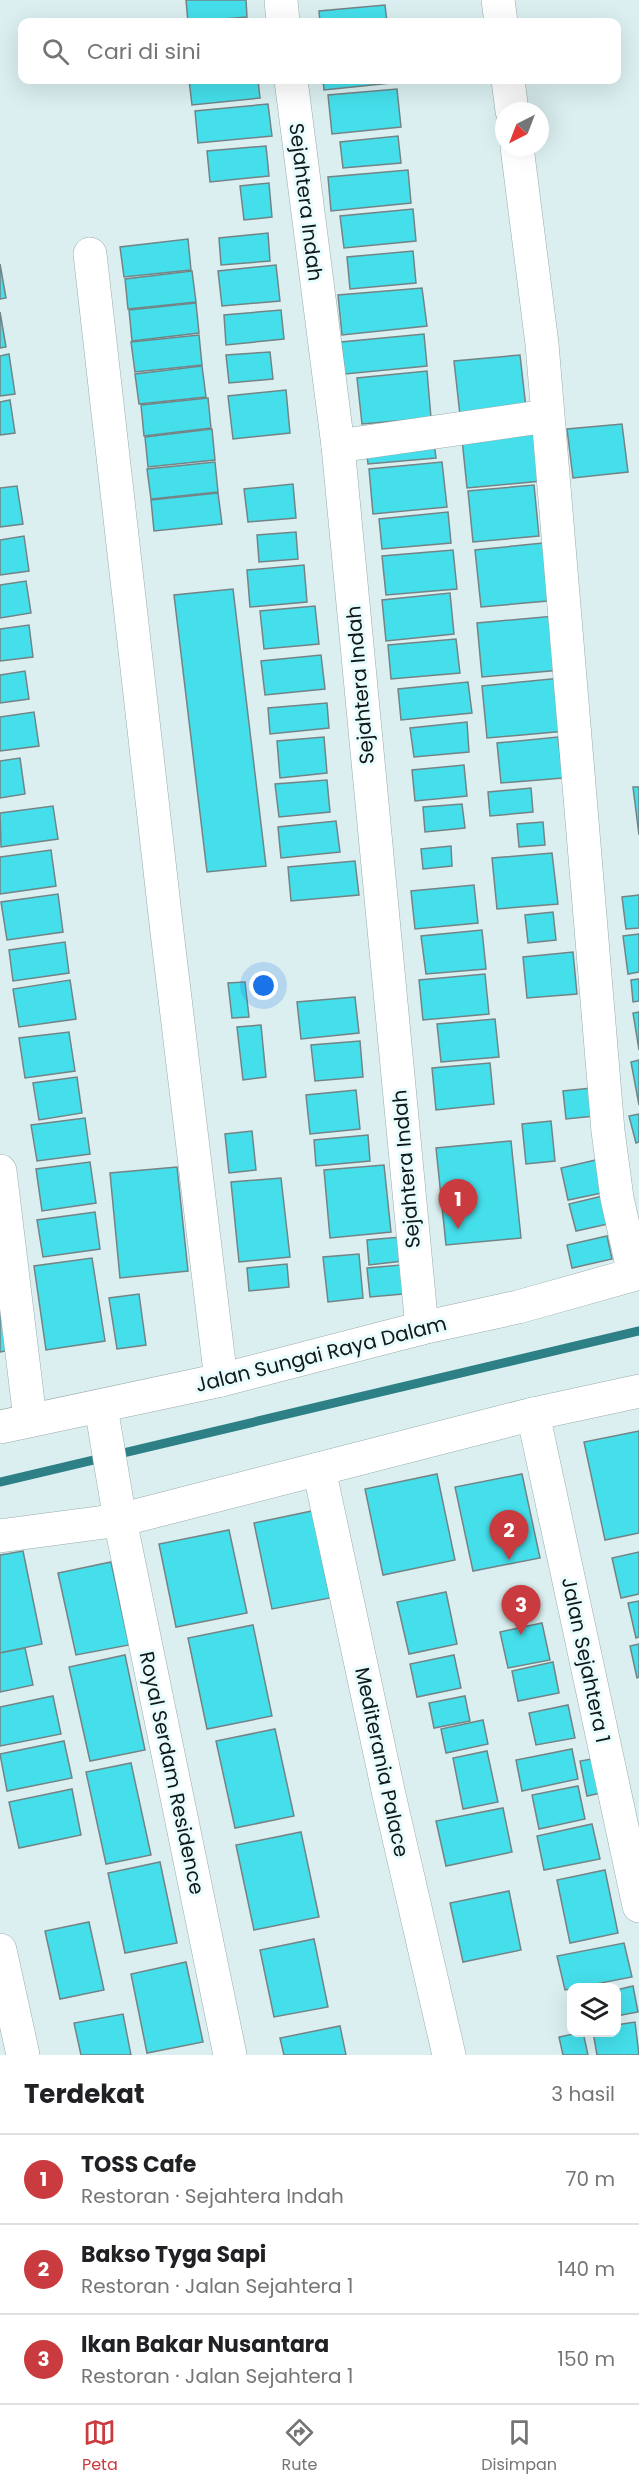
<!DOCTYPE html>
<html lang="id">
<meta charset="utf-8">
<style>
body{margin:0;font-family:Poppins,sans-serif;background:#f6f6f6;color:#202124}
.controls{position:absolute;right:18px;bottom:18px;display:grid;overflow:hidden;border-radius:12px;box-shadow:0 6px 24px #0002}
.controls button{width:54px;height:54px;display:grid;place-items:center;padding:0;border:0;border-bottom:2px solid #e0e0e0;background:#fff;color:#202124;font:30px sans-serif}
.compass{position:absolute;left:495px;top:102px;width:54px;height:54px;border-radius:50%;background:#fff;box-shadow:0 6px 24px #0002;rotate:222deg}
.you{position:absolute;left:264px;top:986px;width:21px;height:21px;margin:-15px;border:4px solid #fff;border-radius:50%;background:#1a73e8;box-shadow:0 0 0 9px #1a73e833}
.badge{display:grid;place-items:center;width:39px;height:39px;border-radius:50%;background:#ca3b40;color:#fff;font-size:20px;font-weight:700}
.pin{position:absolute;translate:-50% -50px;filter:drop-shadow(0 2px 3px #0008)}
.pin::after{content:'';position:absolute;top:32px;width:21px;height:18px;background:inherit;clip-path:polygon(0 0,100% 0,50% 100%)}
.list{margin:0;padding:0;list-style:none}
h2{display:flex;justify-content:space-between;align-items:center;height:78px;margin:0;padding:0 24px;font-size:26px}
h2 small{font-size:20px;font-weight:400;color:#757577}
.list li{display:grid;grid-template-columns:39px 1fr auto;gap:18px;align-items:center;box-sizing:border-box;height:90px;padding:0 24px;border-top:2px solid #e0e0e0}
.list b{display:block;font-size:22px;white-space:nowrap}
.list p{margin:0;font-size:20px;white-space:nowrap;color:#757577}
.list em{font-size:20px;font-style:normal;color:#757577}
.icon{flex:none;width:33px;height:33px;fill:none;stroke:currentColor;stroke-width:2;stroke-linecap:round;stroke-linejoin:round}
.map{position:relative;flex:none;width:639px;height:2055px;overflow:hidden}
.search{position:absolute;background:#fff;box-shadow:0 6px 24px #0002;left:18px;right:18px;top:18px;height:66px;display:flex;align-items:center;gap:15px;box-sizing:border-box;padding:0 21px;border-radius:12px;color:#757577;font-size:22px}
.sheet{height:348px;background:#fff}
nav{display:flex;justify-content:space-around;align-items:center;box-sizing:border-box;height:84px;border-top:2px solid #e0e0e0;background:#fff;font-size:16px;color:#757577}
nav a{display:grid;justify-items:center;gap:3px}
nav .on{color:#ca3b40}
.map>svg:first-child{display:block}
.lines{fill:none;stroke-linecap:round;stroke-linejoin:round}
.stream{stroke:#2d8086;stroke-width:9}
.building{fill:#44dfeb;stroke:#738486;stroke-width:1.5}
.street-casing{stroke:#99acad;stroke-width:34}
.secondary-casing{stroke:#99acad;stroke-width:34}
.street{stroke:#fff;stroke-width:33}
.secondary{stroke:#fff;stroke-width:33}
.labels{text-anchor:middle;stroke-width:6;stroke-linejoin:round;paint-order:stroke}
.street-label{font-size:20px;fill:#111818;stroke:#e8fcfe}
</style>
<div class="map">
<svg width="639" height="2055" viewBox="0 0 639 2055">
<rect width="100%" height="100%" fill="#dbeff0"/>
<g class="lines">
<!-- stream -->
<polyline class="stream" points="0,1482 639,1331"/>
</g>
<!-- building -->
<g class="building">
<polygon points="186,0 246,0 247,17 188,22"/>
<polygon points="385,5 387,22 320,22 319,11"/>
<polygon points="189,80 258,80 260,98 192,105"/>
<polygon points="323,80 390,80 391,83 324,90"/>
<polygon points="397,89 401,127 332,134 328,95"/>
<polygon points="268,104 272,136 198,143 195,111"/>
<polygon points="398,136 401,163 343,168 340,142"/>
<polygon points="266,146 269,176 210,182 207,151"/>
<polygon points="408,170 411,203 331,211 328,177"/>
<polygon points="269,183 272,217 244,220 240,186"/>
<polygon points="413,209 416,241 344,248 340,216"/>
<polygon points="268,233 270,261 221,265 219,238"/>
<polygon points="188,239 191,270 124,277 120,247"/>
<polygon points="413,251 416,283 350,289 347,257"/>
<polygon points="0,264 6,298 0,299"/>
<polygon points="276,265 280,301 222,306 218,271"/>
<polygon points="192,271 196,302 128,309 125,279"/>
<polygon points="422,288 427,326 342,335 338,295"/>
<polygon points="196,303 199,333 132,341 129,310"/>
<polygon points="281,310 284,339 226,345 224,315"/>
<polygon points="0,312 6,347 0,348"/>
<polygon points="424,334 427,366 345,374 341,342"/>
<polygon points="199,335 202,365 135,372 131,342"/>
<polygon points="270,352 273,379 229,383 226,355"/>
<polygon points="9,354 15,394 0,396 0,356"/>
<polygon points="520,355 526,408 460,415 454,361"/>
<polygon points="202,366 206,397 139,404 135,374"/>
<polygon points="427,371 431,418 362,424 357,378"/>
<polygon points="286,390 290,433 233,439 228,396"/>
<polygon points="208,398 211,428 144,436 141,405"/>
<polygon points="10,400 15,433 0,435 0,402"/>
<polygon points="622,424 628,472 573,478 567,429"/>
<polygon points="212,429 215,460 148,467 145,437"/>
<polygon points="537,432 542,481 467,488 462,439"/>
<polygon points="434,442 436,458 368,464 366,448"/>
<polygon points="215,462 218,492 151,499 147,469"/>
<polygon points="442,462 447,507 373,514 369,469"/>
<polygon points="293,484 296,518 248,522 244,489"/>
<polygon points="534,485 539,536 473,542 468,491"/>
<polygon points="17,486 23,524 0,527 0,488"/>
<polygon points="218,493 222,524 154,531 151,500"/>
<polygon points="448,512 451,543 382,549 379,519"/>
<polygon points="296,532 298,559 259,562 257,535"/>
<polygon points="24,536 29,571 0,575 0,540"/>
<polygon points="553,542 559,600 481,607 475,550"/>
<polygon points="453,550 457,589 386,595 382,556"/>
<polygon points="304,565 307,602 250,607 247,570"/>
<polygon points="26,581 31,613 0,618 0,585"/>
<polygon points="233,589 266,866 207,872 174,595"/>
<polygon points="450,593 454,634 386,641 382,600"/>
<polygon points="315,606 319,644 264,649 260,611"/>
<polygon points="555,616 561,670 482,677 477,623"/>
<polygon points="29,625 33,657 0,661 0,629"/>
<polygon points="456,639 460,673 391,679 388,645"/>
<polygon points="321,655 325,689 265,695 261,661"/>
<polygon points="25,671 29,699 0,703 0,675"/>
<polygon points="561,678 566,731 487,738 482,686"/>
<polygon points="468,682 472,713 401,720 398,689"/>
<polygon points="327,703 329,728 270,734 268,708"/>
<polygon points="34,712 39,746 0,751 0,717"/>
<polygon points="467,722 469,752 414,757 410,728"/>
<polygon points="324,737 327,773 280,778 277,741"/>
<polygon points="558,737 563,778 501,783 497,743"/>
<polygon points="20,758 25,794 0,798 0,761"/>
<polygon points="464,765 467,796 415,801 412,770"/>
<polygon points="327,780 330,812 279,817 275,784"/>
<polygon points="633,787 639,787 639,835"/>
<polygon points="531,788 533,812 490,816 488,792"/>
<polygon points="462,804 465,828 425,832 423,807"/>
<polygon points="53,806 58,839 1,847 0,813"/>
<polygon points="336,821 340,852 281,858 278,827"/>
<polygon points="543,822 545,845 519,847 517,824"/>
<polygon points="451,846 452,866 423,869 421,849"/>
<polygon points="51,850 56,886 0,894 0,857"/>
<polygon points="552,853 558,904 497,909 492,858"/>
<polygon points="355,861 359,895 291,901 288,867"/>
<polygon points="474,885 478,923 415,929 411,891"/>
<polygon points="58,894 63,932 7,940 1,902"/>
<polygon points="639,895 639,928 626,929 622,897"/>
<polygon points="553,912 556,940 528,943 525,915"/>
<polygon points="482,930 486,969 426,974 421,936"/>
<polygon points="639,934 639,972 628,974 623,936"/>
<polygon points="65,942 69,973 13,981 9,950"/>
<polygon points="573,952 577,994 527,998 523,957"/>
<polygon points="485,974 489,1014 423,1020 419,980"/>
<polygon points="639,979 639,1001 633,1002 631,980"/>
<polygon points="70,980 76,1019 19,1027 13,989"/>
<polygon points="245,982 249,1017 232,1018 228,983"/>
<polygon points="355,997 359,1033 301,1039 297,1002"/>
<polygon points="639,1012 639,1050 633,1013"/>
<polygon points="495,1019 499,1057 441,1062 437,1024"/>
<polygon points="261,1025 266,1077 243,1080 237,1027"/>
<polygon points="69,1032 75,1071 25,1078 19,1038"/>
<polygon points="360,1041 363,1077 315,1081 311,1045"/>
<polygon points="639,1060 639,1105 631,1062"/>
<polygon points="490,1063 494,1104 436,1110 432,1068"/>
<polygon points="77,1077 82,1113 39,1120 33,1083"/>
<polygon points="601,1087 605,1115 566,1119 563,1091"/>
<polygon points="356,1090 360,1129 310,1134 306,1095"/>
<polygon points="639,1114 639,1142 636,1143 629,1116"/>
<polygon points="85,1118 90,1154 37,1161 31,1125"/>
<polygon points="551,1121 555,1161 526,1164 522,1124"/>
<polygon points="252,1131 256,1170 229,1173 225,1134"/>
<polygon points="368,1135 370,1161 316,1166 314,1140"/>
<polygon points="511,1141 521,1238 446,1245 436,1148"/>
<polygon points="600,1159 607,1192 568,1200 561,1168"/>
<polygon points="90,1162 96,1203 42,1211 36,1169"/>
<polygon points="384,1165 391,1232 330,1238 324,1170"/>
<polygon points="177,1167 188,1271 120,1278 110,1173"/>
<polygon points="281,1178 290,1257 239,1262 231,1182"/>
<polygon points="611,1194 617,1222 576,1231 569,1204"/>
<polygon points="95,1212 100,1249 43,1257 37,1220"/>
<polygon points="607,1236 612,1259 572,1268 567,1245"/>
<polygon points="401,1237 403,1261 369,1265 367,1240"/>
<polygon points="359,1254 363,1298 328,1302 323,1257"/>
<polygon points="92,1258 105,1341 46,1350 34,1266"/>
<polygon points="287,1264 289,1287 249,1291 247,1268"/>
<polygon points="401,1265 403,1294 370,1297 367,1268"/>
<polygon points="139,1294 146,1345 117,1349 109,1298"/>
<polygon points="0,1295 11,1350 0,1352"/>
<polygon points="639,1431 639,1533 605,1540 584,1442"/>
<polygon points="437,1474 455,1560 383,1575 365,1489"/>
<polygon points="522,1474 540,1558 473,1571 455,1487"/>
<polygon points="312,1511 330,1598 272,1609 254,1523"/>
<polygon points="229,1530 247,1613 176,1627 159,1544"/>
<polygon points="23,1551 42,1644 0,1653 0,1555"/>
<polygon points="639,1552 639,1594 621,1598 612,1558"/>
<polygon points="111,1562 129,1645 76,1655 58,1573"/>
<polygon points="446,1592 457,1644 409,1654 397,1602"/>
<polygon points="639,1601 639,1637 636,1638 628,1603"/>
<polygon points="542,1623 550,1660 508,1668 500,1632"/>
<polygon points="253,1625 272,1716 207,1729 188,1638"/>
<polygon points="639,1644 639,1677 637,1678 630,1646"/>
<polygon points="25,1648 33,1685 0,1692 0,1653"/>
<polygon points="125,1655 145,1750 90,1761 69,1667"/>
<polygon points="454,1655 461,1688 417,1697 410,1664"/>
<polygon points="553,1662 559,1693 518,1701 512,1671"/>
<polygon points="53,1696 61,1734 0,1746 0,1707"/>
<polygon points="465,1696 470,1721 434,1728 429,1703"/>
<polygon points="568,1705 575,1738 536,1745 529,1713"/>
<polygon points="483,1720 488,1744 446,1753 441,1729"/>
<polygon points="275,1729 294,1816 235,1828 216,1741"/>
<polygon points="64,1741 72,1778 7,1791 0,1754"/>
<polygon points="572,1749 578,1779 522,1791 516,1760"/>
<polygon points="487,1751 498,1802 463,1809 453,1758"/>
<polygon points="603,1757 610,1791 587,1796 580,1761"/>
<polygon points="131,1763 151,1855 106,1864 86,1772"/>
<polygon points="578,1786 585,1819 539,1829 532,1795"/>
<polygon points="72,1789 81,1835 19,1848 9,1802"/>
<polygon points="503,1808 512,1852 446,1866 436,1821"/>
<polygon points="592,1824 600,1859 544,1870 537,1836"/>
<polygon points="301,1832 319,1917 254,1930 236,1845"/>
<polygon points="160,1862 177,1943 125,1953 108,1873"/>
<polygon points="605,1870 618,1933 570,1943 557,1880"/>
<polygon points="509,1891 521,1950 463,1962 450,1903"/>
<polygon points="89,1922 104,1990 60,1999 45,1931"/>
<polygon points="314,1939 328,2007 274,2017 260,1950"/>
<polygon points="624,1943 632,1977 565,1990 557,1956"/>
<polygon points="186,1962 203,2042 147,2053 131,1974"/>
<polygon points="633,1986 638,2012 616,2016 616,1990"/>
<polygon points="123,2014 131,2055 81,2055 74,2023"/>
<polygon points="635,2022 639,2055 597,2055 593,2032 616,2032 616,2025"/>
<polygon points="340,2026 346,2055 284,2055 280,2038"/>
<polygon points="583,2032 588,2055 563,2055 559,2037"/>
</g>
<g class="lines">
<!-- street casing -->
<g class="street-casing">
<g id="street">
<polyline points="281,0 283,22"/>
<polyline points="498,0 501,22"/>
<polyline points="291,80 338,446 422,1328"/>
<polyline points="508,80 512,111"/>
<polyline points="517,147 542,344 608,1131 617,1198 634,1274"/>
<polyline points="90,254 167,932 221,1380"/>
<polyline points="338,446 547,416"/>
<polyline points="0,1171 30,1419"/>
<polyline points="101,1407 120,1520 230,2055"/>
<polyline points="533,1414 639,1906"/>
<polyline points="319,1469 389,1795 449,2055"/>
<polyline points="0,1950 23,2055"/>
</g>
</g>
<!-- secondary casing -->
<g class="secondary-casing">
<g id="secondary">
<polyline points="0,1427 221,1380 422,1328 518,1307 639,1273"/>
<polyline points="0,1536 120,1520 533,1414 639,1391"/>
</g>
</g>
<!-- street -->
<use href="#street" class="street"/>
<!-- secondary -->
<use href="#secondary" class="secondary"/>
</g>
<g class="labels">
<!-- street labels -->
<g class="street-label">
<text transform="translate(306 202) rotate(83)" y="7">Sejahtera Indah</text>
<text transform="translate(360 685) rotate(-95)" y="7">Sejahtera Indah</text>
<text transform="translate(406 1169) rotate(-95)" y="7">Sejahtera Indah</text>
<text transform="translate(321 1354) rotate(-14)" y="7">Jalan Sungai Raya Dalam</text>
<text transform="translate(586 1660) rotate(78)" y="7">Jalan Sejahtera 1</text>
<text transform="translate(382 1762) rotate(78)" y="7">Mediterania Palace</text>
<text transform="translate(172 1773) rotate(78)" y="7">Royal Serdam Residence</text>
</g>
</g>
</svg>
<div class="controls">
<button><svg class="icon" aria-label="layers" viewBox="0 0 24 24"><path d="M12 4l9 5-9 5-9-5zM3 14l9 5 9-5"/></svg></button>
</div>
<svg class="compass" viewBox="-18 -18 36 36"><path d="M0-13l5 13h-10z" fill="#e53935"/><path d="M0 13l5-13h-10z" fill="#757577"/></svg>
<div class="you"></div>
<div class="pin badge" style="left:458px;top:1229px">1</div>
<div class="pin badge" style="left:509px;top:1560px">2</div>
<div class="pin badge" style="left:521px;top:1635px">3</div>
<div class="search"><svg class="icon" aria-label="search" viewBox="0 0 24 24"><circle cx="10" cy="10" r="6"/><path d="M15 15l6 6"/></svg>Cari di sini</div>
</div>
<section class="sheet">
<h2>Terdekat<small>3 hasil</small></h2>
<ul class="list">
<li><span class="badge">1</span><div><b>TOSS Cafe</b><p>Restoran · Sejahtera Indah</p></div><em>70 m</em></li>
<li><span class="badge">2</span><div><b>Bakso Tyga Sapi</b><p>Restoran · Jalan Sejahtera 1</p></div><em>140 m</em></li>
<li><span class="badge">3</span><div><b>Ikan Bakar Nusantara</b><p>Restoran · Jalan Sejahtera 1</p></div><em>150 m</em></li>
</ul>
</section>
<nav>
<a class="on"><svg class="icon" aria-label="map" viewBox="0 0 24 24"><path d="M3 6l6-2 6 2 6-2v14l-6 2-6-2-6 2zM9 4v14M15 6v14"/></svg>Peta</a>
<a><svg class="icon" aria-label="directions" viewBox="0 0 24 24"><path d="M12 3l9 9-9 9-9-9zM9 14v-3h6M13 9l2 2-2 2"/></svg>Rute</a>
<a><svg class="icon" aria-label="saved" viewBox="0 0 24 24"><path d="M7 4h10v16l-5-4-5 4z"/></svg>Disimpan</a>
</nav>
